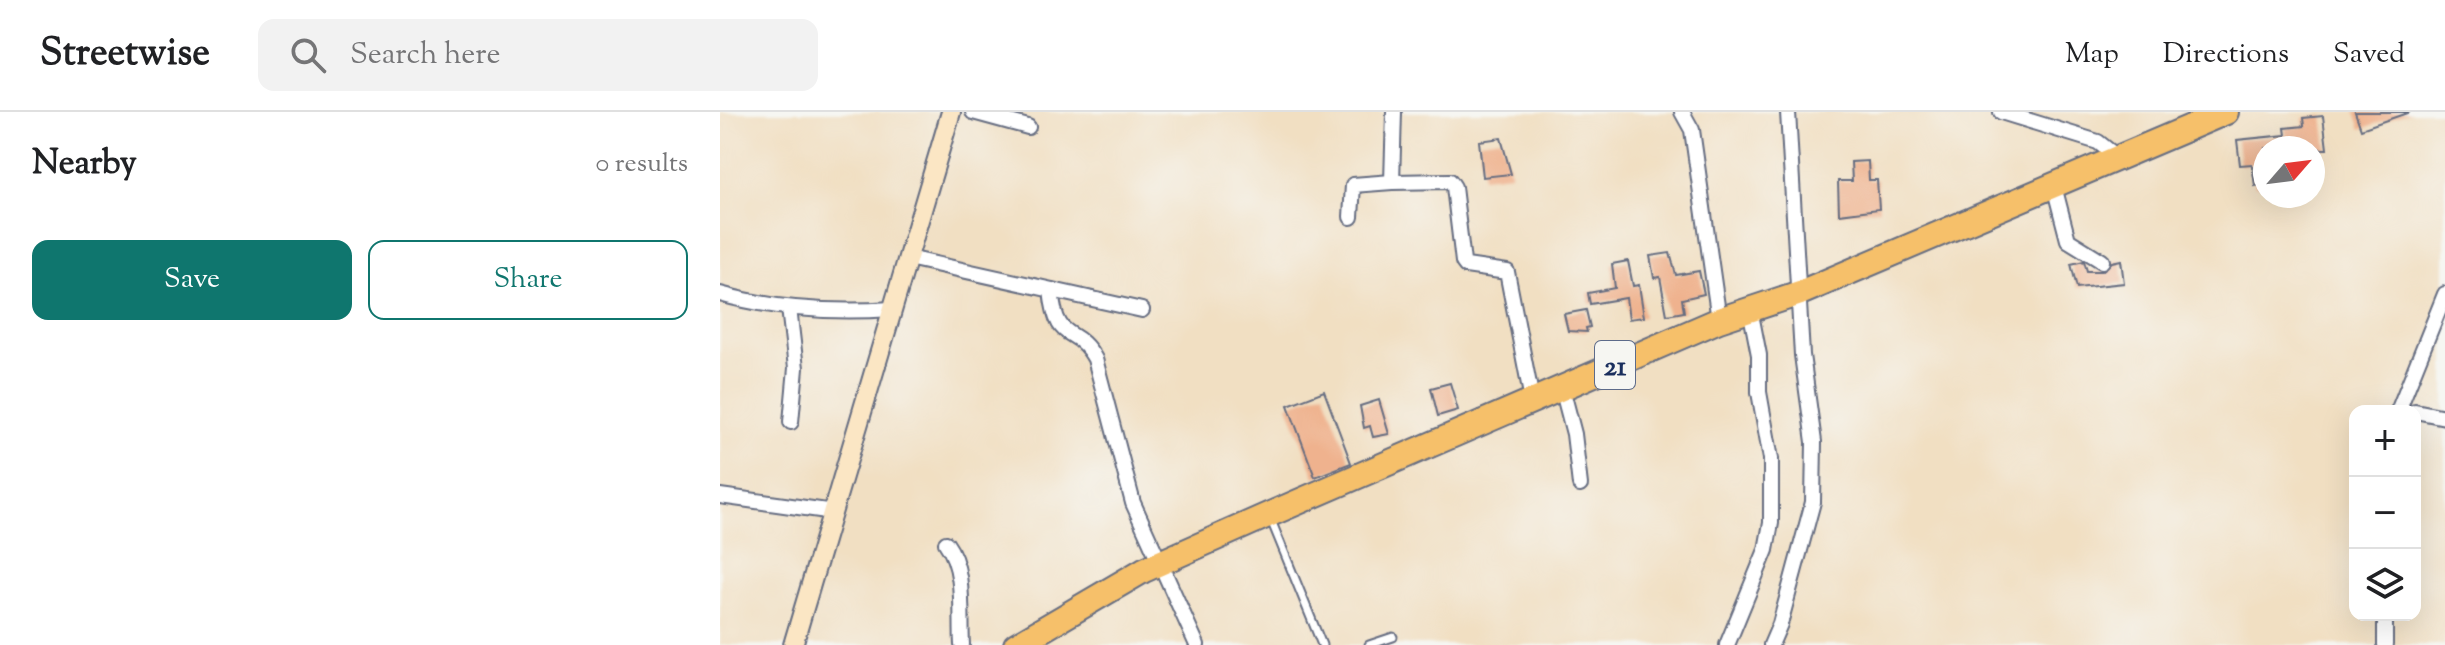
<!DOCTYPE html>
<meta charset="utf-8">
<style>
body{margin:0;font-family:"Sorts Mill Goudy",serif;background:#f2f2f2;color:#202124}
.controls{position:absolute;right:24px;bottom:24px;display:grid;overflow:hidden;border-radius:16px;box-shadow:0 8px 32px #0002}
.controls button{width:72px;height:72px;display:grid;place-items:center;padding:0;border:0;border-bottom:2px solid #e0e0e0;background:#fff;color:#202124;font:40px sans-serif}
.compass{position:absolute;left:1533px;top:24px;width:72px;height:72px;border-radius:50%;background:#fff;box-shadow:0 8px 32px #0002;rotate:62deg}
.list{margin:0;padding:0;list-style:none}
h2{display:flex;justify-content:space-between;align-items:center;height:104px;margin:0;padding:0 32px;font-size:34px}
h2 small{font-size:26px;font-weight:400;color:#757577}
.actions{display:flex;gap:16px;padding:24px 32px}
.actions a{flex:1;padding:18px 0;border:2px solid #0f766e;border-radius:16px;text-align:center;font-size:28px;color:#0f766e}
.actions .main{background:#0f766e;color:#fff}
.icon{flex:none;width:44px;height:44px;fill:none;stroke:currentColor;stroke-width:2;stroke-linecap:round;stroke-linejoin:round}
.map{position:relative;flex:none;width:1725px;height:533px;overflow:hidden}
header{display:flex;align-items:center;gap:48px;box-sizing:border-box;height:112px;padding:0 40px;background:#fff;border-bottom:2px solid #e0e0e0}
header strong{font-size:38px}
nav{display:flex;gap:44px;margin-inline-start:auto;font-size:28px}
.search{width:560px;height:72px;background:#f2f2f2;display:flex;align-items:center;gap:20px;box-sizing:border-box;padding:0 28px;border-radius:16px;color:#757577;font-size:30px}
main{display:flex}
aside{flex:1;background:#fff}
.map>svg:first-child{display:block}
.building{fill:#efb28e}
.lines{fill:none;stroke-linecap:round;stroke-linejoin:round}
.lane-casing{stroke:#666d81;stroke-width:11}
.street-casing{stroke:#666d81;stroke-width:18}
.secondary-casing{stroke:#666d81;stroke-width:22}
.highway-casing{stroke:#666d81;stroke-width:28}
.lane{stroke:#fff;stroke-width:7}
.street{stroke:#fff;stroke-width:14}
.secondary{stroke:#fbe6c4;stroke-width:18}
.highway{stroke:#f6c06b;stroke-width:24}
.labels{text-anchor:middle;stroke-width:8;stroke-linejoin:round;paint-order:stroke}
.shield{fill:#f6f6f2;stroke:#5d6b8a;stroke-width:2}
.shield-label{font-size:28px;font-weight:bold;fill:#1b2f5e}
</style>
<header>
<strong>Streetwise</strong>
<div class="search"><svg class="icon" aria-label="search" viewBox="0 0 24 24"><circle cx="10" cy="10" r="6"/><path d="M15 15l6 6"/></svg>Search here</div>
<nav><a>Map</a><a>Directions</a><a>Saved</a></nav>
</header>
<main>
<aside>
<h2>Nearby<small>0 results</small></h2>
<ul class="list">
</ul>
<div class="actions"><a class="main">Save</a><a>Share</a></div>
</aside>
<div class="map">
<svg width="1725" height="533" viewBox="0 0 1725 533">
<rect width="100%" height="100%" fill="#f6f6f2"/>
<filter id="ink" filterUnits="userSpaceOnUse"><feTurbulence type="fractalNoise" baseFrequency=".0125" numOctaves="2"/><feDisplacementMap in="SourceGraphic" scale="16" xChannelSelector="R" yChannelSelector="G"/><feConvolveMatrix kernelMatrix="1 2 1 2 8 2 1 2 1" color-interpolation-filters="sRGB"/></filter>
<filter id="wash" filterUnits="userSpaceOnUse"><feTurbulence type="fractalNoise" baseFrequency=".006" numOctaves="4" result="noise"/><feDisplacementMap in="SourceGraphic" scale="32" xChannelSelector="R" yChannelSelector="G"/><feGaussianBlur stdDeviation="1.8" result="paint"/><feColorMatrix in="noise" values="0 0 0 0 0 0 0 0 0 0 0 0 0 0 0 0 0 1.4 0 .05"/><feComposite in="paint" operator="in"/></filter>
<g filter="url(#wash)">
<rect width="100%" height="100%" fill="#f1dfc2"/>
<g id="blocks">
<!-- building -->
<g class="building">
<polygon points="1635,0 1690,0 1641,17"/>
<polygon points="1603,4 1607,37 1545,36 1545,72 1535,74 1532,52 1520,53 1517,28 1566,23 1565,16 1584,14 1583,6"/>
<polygon points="781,26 791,62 763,65 759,29"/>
<polygon points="1148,49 1149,68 1157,68 1159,97 1119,102 1118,69 1132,69 1131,50"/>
<polygon points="950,141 956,163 979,159 984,182 962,187 964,200 947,203 940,165 934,166 930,144"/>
<polygon points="1401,148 1404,171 1357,176 1351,152 1364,149 1367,159 1382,159 1392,150"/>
<polygon points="908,149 913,174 919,173 924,205 909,207 906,186 870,192 868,181 895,176 892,152"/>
<polygon points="866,198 870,215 866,216 867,220 848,219 844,202"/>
<polygon points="730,271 738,298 718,304 711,276"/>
<polygon points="604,279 631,351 595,365 568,293"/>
<polygon points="659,288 669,322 653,325 650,314 644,316 640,294"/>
</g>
</g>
</g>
<g filter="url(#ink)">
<use href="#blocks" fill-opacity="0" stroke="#666d81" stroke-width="2"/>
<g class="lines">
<!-- lane casing -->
<g class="lane-casing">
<g id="lane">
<polyline points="551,408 602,533"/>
<polyline points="649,533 673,525"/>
</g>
</g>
<!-- street casing -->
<g class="street-casing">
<g id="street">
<polyline points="253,0 308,15"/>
<polyline points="674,0 672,70 730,69 734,75 743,150 746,154 787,160 812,288"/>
<polyline points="962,0 972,18 999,208"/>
<polyline points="1281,0 1378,30 1397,45"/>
<polyline points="1334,74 1348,128 1382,149"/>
<polyline points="631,105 633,73 672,70"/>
<polyline points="188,146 422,198"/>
<path d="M331,178c6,58 24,32 44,69l38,144 64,142"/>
<path d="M0,182c57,16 114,19 172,15"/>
<polyline points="69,196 76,256 71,310"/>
<polyline points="842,276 854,322 860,373"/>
<polyline points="1678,299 1725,182"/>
<polyline points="1695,299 1725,305"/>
<polyline points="0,384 114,400"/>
<path d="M226,431c20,27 14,70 16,102"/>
<polyline points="1007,533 1046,438 1051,411 1051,347 1039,280 1039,243 1030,197"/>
<polyline points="1051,533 1060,512 1093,390 1094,330 1082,243 1068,0"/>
<polyline points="1665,533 1665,503"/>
</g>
</g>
<!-- secondary casing -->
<g class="secondary-casing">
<polyline id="secondary" points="73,533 231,0"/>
</g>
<!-- highway casing -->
<g class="highway-casing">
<polyline id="highway" points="296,533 424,458 548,403 999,208 1080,181 1506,0"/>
</g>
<!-- lane -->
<use href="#lane" class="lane"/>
<!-- street -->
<use href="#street" class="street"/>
<!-- secondary -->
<use href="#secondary" class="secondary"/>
<!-- highway -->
<use href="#highway" class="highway"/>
</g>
</g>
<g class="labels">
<!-- shield labels -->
<rect class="shield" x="875" y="229" width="40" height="48" rx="6"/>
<g class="shield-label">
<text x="895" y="263">21</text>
</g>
</g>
</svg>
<div class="controls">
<button>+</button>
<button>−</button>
<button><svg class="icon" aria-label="layers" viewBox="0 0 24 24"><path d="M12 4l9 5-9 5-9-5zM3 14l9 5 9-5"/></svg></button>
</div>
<svg class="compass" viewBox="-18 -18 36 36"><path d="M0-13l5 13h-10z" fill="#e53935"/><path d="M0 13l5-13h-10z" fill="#757577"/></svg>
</div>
</main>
